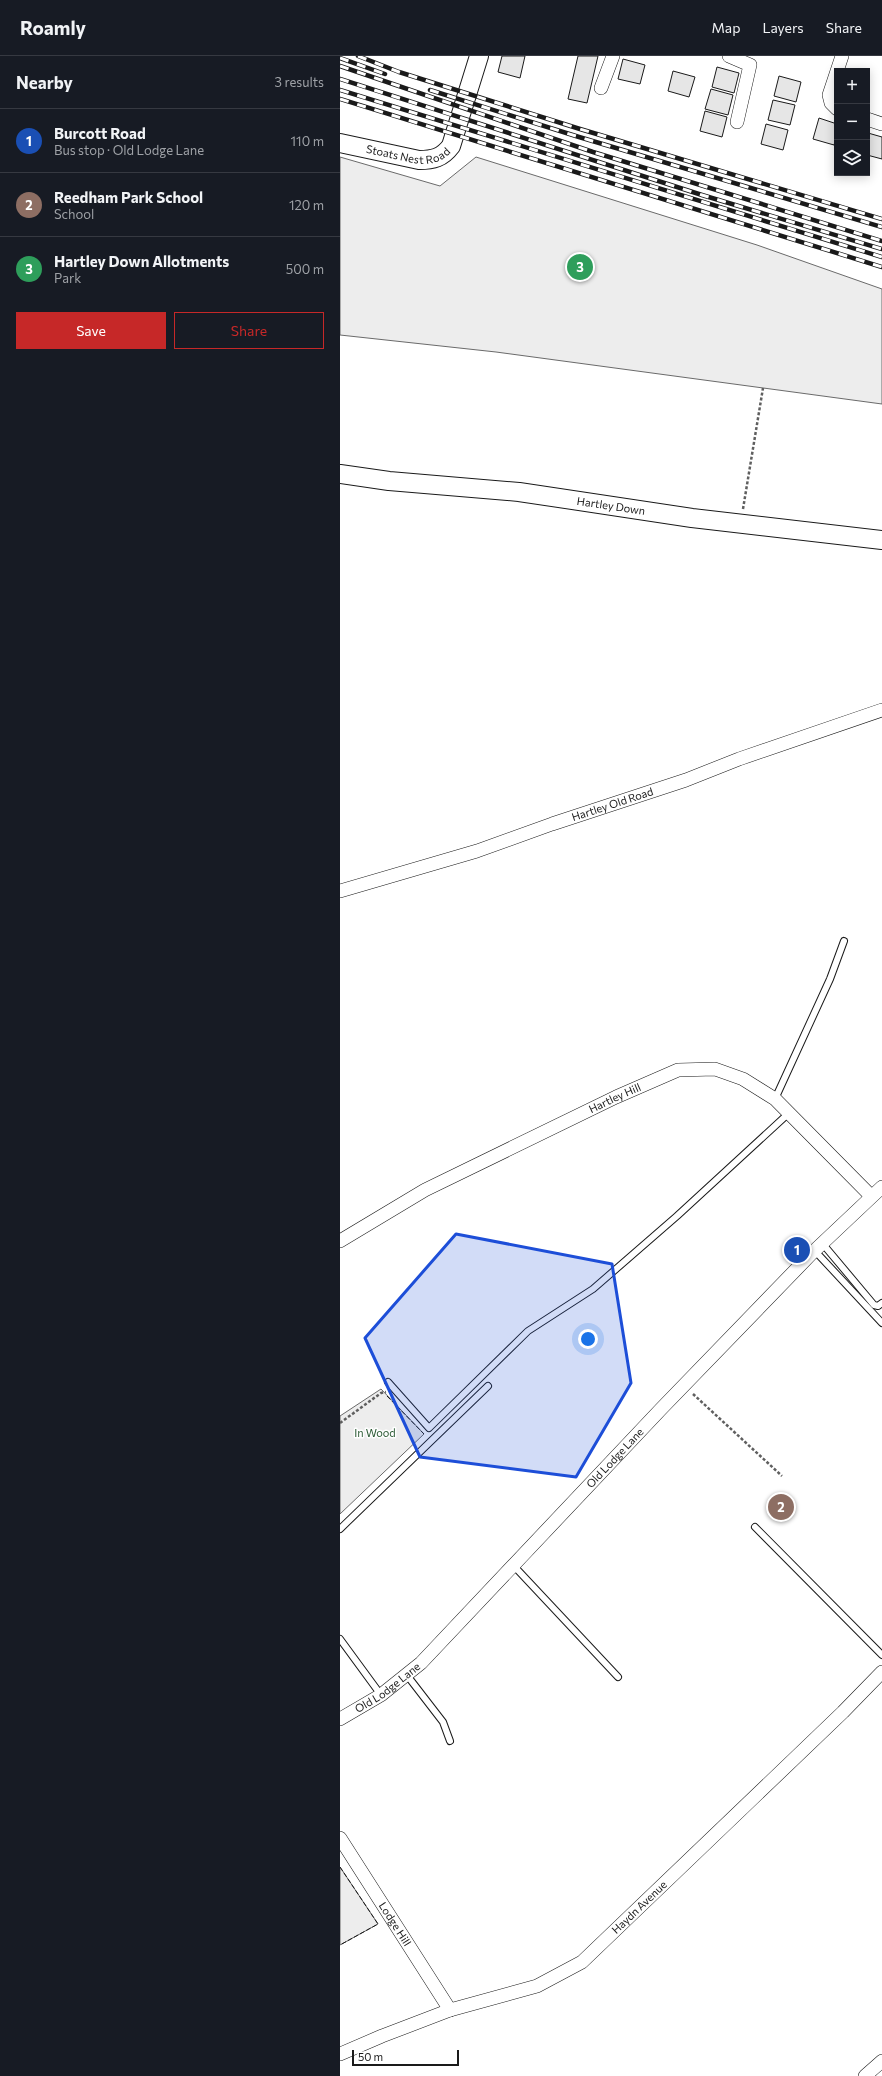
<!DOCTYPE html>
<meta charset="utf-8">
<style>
body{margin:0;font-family:Commissioner,sans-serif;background:#20242c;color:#f1f3f6}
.controls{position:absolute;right:12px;top:12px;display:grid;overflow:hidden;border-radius:0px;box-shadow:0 2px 10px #0003}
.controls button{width:36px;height:36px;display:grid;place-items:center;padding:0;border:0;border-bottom:1px solid #363941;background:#171b24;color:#f1f3f6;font:20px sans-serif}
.scale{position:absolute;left:12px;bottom:10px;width:107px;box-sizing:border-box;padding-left:4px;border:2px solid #1a1a1a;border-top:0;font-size:11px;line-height:14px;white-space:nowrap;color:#1a1a1a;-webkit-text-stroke:3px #fff;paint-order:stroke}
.you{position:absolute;left:248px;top:1283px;width:14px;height:14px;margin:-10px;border:3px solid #fff;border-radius:50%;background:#1a73e8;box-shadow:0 0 0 6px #1a73e833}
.badge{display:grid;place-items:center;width:26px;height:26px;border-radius:50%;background:#c62828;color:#fff;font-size:13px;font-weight:700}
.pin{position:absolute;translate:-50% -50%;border:2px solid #fff;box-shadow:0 1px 4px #0006}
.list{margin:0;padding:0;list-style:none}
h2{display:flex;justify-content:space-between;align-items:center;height:52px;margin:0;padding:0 16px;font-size:17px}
h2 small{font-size:13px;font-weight:400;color:#9ea1a6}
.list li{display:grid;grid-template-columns:26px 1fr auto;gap:12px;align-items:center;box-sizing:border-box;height:64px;padding:0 16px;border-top:1px solid #363941}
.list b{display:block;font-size:15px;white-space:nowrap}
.list p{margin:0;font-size:13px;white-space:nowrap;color:#9ea1a6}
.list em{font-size:13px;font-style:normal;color:#9ea1a6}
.actions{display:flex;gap:8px;padding:12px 16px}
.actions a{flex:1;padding:9px 0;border:1px solid #c62828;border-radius:0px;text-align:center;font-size:14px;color:#c62828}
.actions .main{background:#c62828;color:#fff}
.icon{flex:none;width:22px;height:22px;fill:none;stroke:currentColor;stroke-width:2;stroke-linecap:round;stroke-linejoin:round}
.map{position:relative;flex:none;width:542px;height:2020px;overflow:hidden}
header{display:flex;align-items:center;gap:24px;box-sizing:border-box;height:56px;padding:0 20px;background:#171b24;border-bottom:1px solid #363941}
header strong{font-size:19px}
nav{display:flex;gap:22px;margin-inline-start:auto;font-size:14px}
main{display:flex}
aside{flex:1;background:#171b24}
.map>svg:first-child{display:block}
.built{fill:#ededed;stroke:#6a6a6a}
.building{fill:#e6e6e6;stroke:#1a1a1a}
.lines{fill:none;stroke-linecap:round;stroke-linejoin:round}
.lane-casing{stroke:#1a1a1a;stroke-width:8}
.street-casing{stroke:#1a1a1a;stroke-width:14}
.secondary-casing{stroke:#1a1a1a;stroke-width:20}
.path{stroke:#5f5f5f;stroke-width:2.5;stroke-dasharray:3 2;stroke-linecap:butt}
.lane{stroke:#fff;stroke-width:6}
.street{stroke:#fff;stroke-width:13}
.secondary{stroke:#fff;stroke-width:18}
.rail-casing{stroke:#1a1a1a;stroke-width:4.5}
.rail{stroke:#fff;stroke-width:3;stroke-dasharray:9;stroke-linecap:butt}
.fence{stroke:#1a1a1a;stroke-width:1;stroke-dasharray:5 2;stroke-linecap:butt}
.marked{fill:#1d4ed8;fill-opacity:0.2;stroke:#1d4ed8;stroke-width:3;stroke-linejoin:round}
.labels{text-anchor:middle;stroke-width:3;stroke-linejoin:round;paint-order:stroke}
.street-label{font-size:11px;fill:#1a1a1a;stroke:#fff}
.park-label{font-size:11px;fill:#2b5a34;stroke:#fff}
</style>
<header>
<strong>Roamly</strong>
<nav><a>Map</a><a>Layers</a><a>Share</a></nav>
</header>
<main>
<aside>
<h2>Nearby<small>3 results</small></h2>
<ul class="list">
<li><span class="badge" style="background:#1a4fb4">1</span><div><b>Burcott Road</b><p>Bus stop · Old Lodge Lane</p></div><em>110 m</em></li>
<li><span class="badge" style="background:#8d6e63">2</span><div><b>Reedham Park School</b><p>School</p></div><em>120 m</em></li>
<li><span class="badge" style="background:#2e9e5b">3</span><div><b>Hartley Down Allotments</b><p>Park</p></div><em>500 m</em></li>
</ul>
<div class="actions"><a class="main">Save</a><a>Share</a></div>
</aside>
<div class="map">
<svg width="542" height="2020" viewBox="0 0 542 2020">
<rect width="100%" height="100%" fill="#fff"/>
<!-- built -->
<g class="built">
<polygon points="0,101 100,130 136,101 417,189 542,233 542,348 156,296 0,279"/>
<polygon points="41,1333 84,1378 0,1458 0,1360"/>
<polygon points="0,1811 38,1868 0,1889"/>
</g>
<!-- building -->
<g class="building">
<polygon points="162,0 185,0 180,22 158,16"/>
<polygon points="238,0 258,0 247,47 228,43"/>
<polygon points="283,3 305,9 300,28 278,23"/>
<polygon points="377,11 399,17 394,37 372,31"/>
<polygon points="333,15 355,21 349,41 328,35"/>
<polygon points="439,20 461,26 456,46 434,40"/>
<polygon points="371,33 393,39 388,59 365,53"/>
<polygon points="433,44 455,49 450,69 428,64"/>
<polygon points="365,55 387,61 382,81 360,75"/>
<polygon points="479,62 497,68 497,79 494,89 473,83"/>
<polygon points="426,68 448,74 443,94 421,88"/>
<polygon points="528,77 542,81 542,103 527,99"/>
</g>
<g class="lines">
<!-- lane casing -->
<g class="lane-casing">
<g id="lane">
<polyline points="435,1043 490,923 504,885"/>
<polyline points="482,1187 534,1249 538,1250 542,1247"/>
<polyline points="475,1195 542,1267"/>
<polyline points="48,1326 89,1372 188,1275 253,1233 337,1160 449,1057"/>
<polyline points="415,1471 542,1599"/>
<polyline points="0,1473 148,1330"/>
<polyline points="173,1509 278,1621"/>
<polyline points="0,1583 41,1639"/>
<polyline points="66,1618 103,1666 110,1685"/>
</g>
</g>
<!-- street casing -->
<g class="street-casing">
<g id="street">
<polyline points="389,0 410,9 397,66"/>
<polyline points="261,32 273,0"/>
<polyline points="497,53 491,47 489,39 502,0"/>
<polyline points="527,63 542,68"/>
<path id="s1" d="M0,835l137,-40 75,-27 134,-44 53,-21 143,-49"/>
<path id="s2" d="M0,1185l85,-51 191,-93 62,-27 37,-1 28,10 32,20 96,97"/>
<path id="s3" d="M0,1663l41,-24 40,-32 240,-254 151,-156 70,-66"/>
<path id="s4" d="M0,1782l110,172"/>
<path id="s5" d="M0,1998l42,-18 68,-26 87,-24 45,-24 261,-250 39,-40"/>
<polyline points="525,2020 542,2005"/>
</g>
</g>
<!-- secondary casing -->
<g class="secondary-casing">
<g id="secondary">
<path id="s6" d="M0,87l79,17c14,0 23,-2 32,-14l28,-90"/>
<path id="s7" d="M0,418l49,7 130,11 173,26 190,22"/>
</g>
</g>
<!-- path -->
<g class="path">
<polyline points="403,453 423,332"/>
<polyline points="353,1338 442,1420"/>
<polyline points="0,1367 41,1337 46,1336"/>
</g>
<!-- lane -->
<use href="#lane" class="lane"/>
<!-- street -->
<use href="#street" class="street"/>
<!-- secondary -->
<use href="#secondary" class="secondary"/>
<!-- rail casing -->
<g class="rail-casing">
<g id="rail">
<polyline points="18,0 59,16 240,73 542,163"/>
<polyline points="0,2 45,18"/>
<polyline points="0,10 253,96 542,185"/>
<polyline points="0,23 362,139 542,193"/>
<polyline points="0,34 542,201"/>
<polyline points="90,34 239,81 542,171"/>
<polyline points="0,43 542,211"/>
</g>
</g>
<!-- rail -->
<use href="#rail" class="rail"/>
<!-- fence -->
<g class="fence">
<polyline points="47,1340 84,1378"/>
<polyline points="0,1811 38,1868 0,1889"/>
</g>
</g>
<!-- marked area -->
<path class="marked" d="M116,1178l156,30 19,119 -55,94 -156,-20 -55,-119z"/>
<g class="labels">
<!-- street labels -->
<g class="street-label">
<text dy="4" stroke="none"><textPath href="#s6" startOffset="70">Stoats Nest Road</textPath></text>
<text dy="4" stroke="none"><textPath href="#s7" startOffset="273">Hartley Down</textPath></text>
<text dy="4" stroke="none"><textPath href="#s1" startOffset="286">Hartley Old Road</textPath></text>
<text dy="4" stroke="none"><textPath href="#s2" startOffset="310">Hartley Hill</textPath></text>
<text dy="4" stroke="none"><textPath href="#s3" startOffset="381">Old Lodge Lane</textPath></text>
<text dy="4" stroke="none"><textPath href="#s3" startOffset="57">Old Lodge Lane</textPath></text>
<text dy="4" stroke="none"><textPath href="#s5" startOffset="339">Haydn Avenue</textPath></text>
<text dy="4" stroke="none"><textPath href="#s4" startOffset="102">Lodge Hill</textPath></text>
</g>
<!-- park labels -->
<g class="park-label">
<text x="35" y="1381">In Wood</text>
</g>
</g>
</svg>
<div class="controls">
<button>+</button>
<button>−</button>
<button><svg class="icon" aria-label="layers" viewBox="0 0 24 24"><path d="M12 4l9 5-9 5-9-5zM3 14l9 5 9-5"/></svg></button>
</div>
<div class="scale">50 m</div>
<div class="you"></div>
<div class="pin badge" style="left:457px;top:1194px;background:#1a4fb4">1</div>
<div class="pin badge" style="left:441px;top:1451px;background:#8d6e63">2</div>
<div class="pin badge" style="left:240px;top:211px;background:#2e9e5b">3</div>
</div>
</main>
